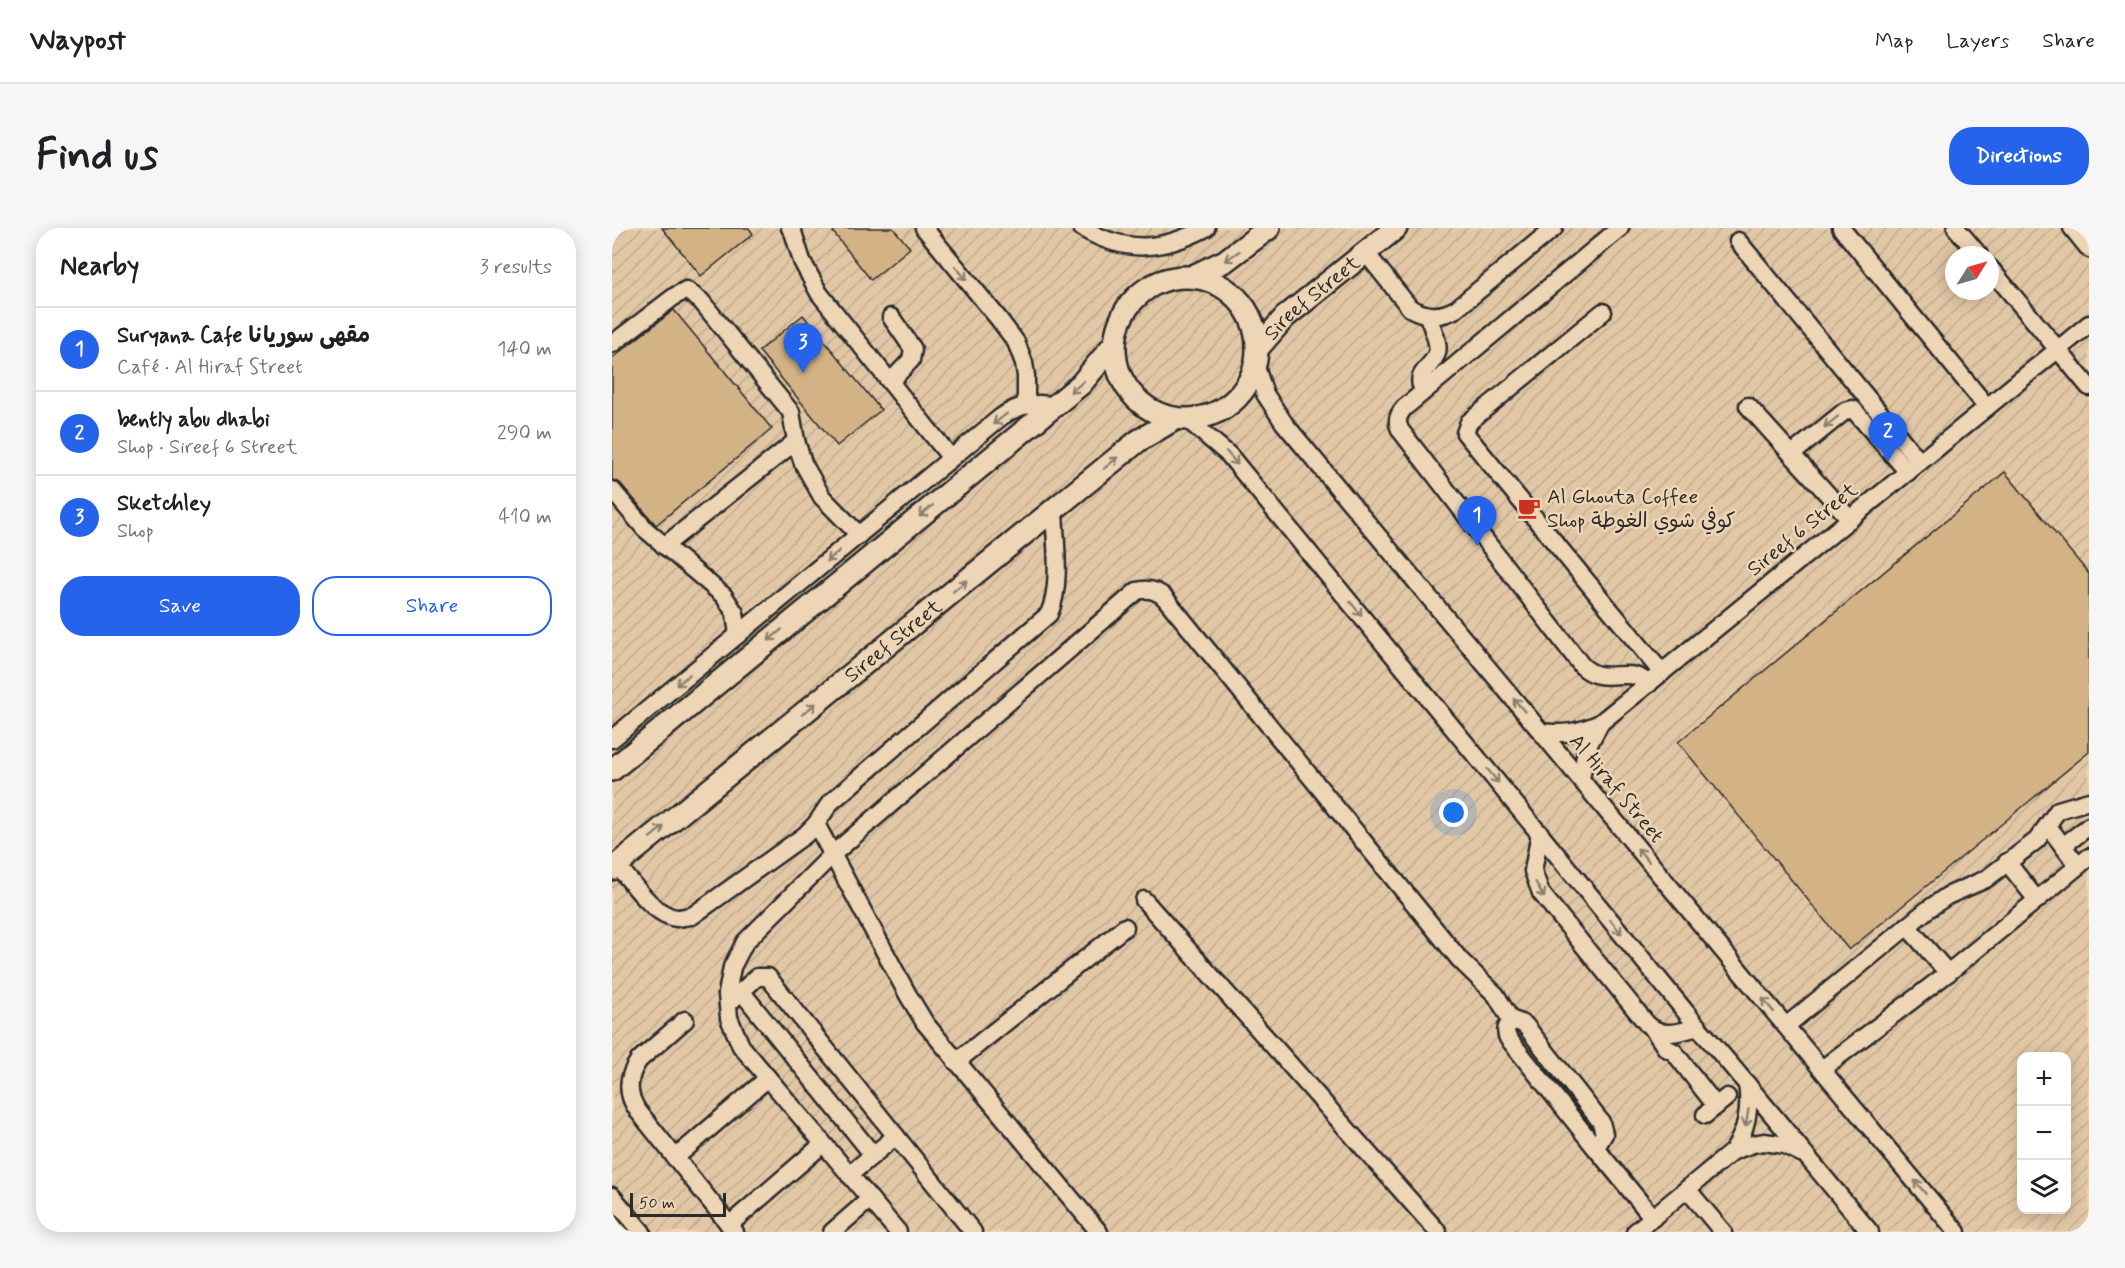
<!DOCTYPE html>
<html lang="en">
<head>
<meta charset="utf-8">
<style>
	body { margin:0; font-family:Mynerve,"Playpen Sans Arabic",sans-serif; background:#f6f6f6; color:#202124 }
	.controls { position:absolute; right:18px; bottom:18px; display:grid; overflow:hidden; border-radius:12px; box-shadow:0 3px 15px #0003 }
	.controls button { width:54px; height:54px; display:grid; place-items:center; padding:0; border:0; border-bottom:2px solid #e0e0e0; background:#fff; color:#202124; font:30px sans-serif }
	.compass { position:absolute; left:1333px; top:18px; width:54px; height:54px; border-radius:50%; background:#fff; box-shadow:0 3px 15px #0003; rotate:53deg }
	.scale { position:absolute; left:18px; bottom:15px; width:96px; box-sizing:border-box; padding-left:6px; border:3px solid #2b2b2b; border-top:0; font-size:16px; line-height:21px; white-space:nowrap; color:#2b2b2b; -webkit-text-stroke:4px #edd5b5; paint-order:stroke }
	.you { position:absolute; left:842px; top:585px; width:21px; height:21px; margin:-15px; border:4px solid #fff; border-radius:50%; background:#1a73e8; box-shadow:0 0 0 9px #1a73e833 }
	.badge { display:grid; place-items:center; width:39px; height:39px; border-radius:50%; background:#2563eb; color:#fff; font-size:20px; font-weight:700 }
	.pin { position:absolute; translate:-50% -50px; filter:drop-shadow(0 2px 3px #0008) }
	.pin::after { content:''; position:absolute; top:32px; width:21px; height:18px; background:inherit; clip-path:polygon(0 0,100% 0,50% 100%) }
	.list { margin:0; padding:0; list-style:none }
	h2 { display:flex; justify-content:space-between; align-items:center; height:78px; margin:0; padding:0 24px; font-size:26px }
	h2 small { font-size:20px; font-weight:400; color:#757577 }
	.list li { display:grid; grid-template-columns:39px 1fr auto; gap:18px; align-items:center; box-sizing:border-box; height:84px; padding:0 24px; border-top:2px solid #e0e0e0 }
	.list b { display:block; font-size:22px; white-space:nowrap }
	.list p { margin:0; font-size:20px; white-space:nowrap; color:#757577 }
	.list em { font-size:20px; font-style:normal; color:#757577 }
	.actions { display:flex; gap:12px; padding:18px 24px }
	.actions a { flex:1; padding:14px 0; border:2px solid #2563eb; border-radius:24px; text-align:center; font-size:21px; color:#2563eb }
	.actions .main { background:#2563eb; color:#fff }
	.icon { flex:none; width:33px; height:33px; fill:none; stroke:currentColor; stroke-width:2; stroke-linecap:round; stroke-linejoin:round }
	.map { position:relative; flex:none; width:1477px; height:1004px; overflow:hidden; border-radius:24px }
	header { display:flex; align-items:center; gap:36px; box-sizing:border-box; height:84px; padding:0 30px; background:#fff; border-bottom:2px solid #e0e0e0 }
	header strong { font-size:28px }
	nav { display:flex; gap:33px; margin-inline-start:auto; font-size:21px }
	.intro { display:flex; align-items:center; justify-content:space-between; box-sizing:border-box; height:144px; padding:0 36px }
	h1 { margin:0; font-size:42px }
	.button { padding:15px 27px; border-radius:24px; background:#2563eb; color:#fff; font-size:21px; font-weight:700 }
	main { display:flex; gap:36px; padding:0 36px }
	aside { flex:1; background:#fff; border-radius:24px; box-shadow:0 3px 15px #0003 }
	.map>svg:first-child { display:block }
</style>
</head>
<body>
<header>
<strong>Waypost</strong>
<nav><a>Map</a><a>Layers</a><a>Share</a></nav>
</header>
<div class="intro"><h1>Find us</h1><a class="button">Directions</a></div>
<main>
<aside>
<h2>Nearby<small>3 results</small></h2>
<ul class="list">
<li><span class="badge">1</span><div><b>Suryana Cafe مقهى سوريانا</b><p>Café · Al Hiraf Street</p></div><em>140 m</em></li>
<li><span class="badge">2</span><div><b>bently abu dhabi</b><p>Shop · Sireef 6 Street</p></div><em>290 m</em></li>
<li><span class="badge">3</span><div><b>Sketchley</b><p>Shop</p></div><em>410 m</em></li>
</ul>
<div class="actions"><a class="main">Save</a><a>Share</a></div>
</aside>
<div class="map">
<svg width="1477" height="1004" viewBox="0 0 1477 1004">
	<defs>
		<pattern id="industrial-furrows" width="10" height="10" patternUnits="userSpaceOnUse" patternTransform="scale(1.5)"><rect width="10" height="10" fill="#e1c7a5"/><path d="M-1 1l2-2M0 10L10 0M9 11l2-2" fill="none" stroke="#c1ab8e"/></pattern>
	</defs>
	<rect width="100%" height="100%" fill="#edd5b5"/>
	<filter id="ink" filterUnits="userSpaceOnUse"><feTurbulence type="fractalNoise" baseFrequency=".0167" numOctaves="2"/><feDisplacementMap in="SourceGraphic" scale="12" xChannelSelector="R" yChannelSelector="G"/><feConvolveMatrix kernelMatrix="1 2 1 2 8 2 1 2 1" color-interpolation-filters="sRGB"/></filter>
	<g filter="url(#ink)">
		<path fill="url(#industrial-furrows)" fill-rule="evenodd" d="M0 0H1477V1004H0ZM1342 27H1378V63H1342ZM1410 828H1454V982H1410Z"/>
		<g fill="#d3b286" stroke="#2b2b2b" stroke-width="1.5">
			<path d="M50 0H137L141 6 89 48Z"/>
			<path d="M226 0H281L298 20 259 52 221 4Z"/>
			<path d="M62 82 160 201 44 297 8 255 0 252V130Z"/>
			<path d="M191 87 269 182 225 218 147 123Z"/>
			<path d="M1393 244 1477 346V524L1237 722 1066 514Z"/>
		</g>
		<g fill="none" stroke-linecap="round" stroke-linejoin="round">
			<g stroke="#2b2b2b" stroke-width="21">
				<g id="minor">
					<path d="M178 0 181 4 190 33 207 65 339 230"/>
					<path d="M312 0 386 90 404 114 412 135 414 148V177"/>
					<path d="M470 0C514 26 550 23 594 0"/>
					<path d="M1008 0 792 180C785 188 784 195 789 203L970 438C994 460 1014 435 1037 456"/>
					<path d="M1229 0 1375 179"/>
					<path d="M1344 0 1367 27"/>
					<path d="M1460 0 1477 21"/>
					<path d="M1126 13 1308 234"/>
					<path d="M754 25 798 80C814 89 828 90 844 81L942 0"/>
					<path d="M1378 40 1477 159"/>
					<path d="M991 84 857 194 853 205 1050 445"/>
					<path d="M0 116 63 68 74 62 89 73 179 184 184 213 191 235 210 269 247 307"/>
					<path d="M643 136 653 166 672 195 1345 1004"/>
					<path d="M278 154 299 132 301 121 279 89"/>
					<path d="M812 163C800 146 820 140 825 125 828 114 819 98 816 88"/>
					<path d="M1136 178 1238 291"/>
					<path d="M576 192 617 227 1086 799C1145 866 1200 936 1258 1004"/>
					<path d="M1180 226 1233 183 1241 181 1296 244"/>
					<path d="M0 262 33 301 112 368 123 385 126 407"/>
					<path d="M52 318 184 213"/>
					<path d="M929 504C951 507 968 504 988 495"/>
					<path d="M0 511 389 189C406 177 423 173 442 178"/>
					<path d="M969 551 974 522 988 495 1477 96"/>
					<path d="M204 596 296 767 313 795 487 1004"/>
					<path d="M1436 598 1466 638"/>
					<path d="M928 605 921 643 929 665 1035 796C1051 811 1067 804 1086 799"/>
					<path d="M1451 618 1477 598"/>
					<path d="M1395 634 1425 672"/>
					<path d="M5 637C19 653 42 688 65 690 70 690 75 688 80 688L193 607 204 596 218 575 437 386C450 357 443 313 442 282"/>
					<path d="M532 672 826 1004"/>
					<path d="M1295 698 1336 745"/>
					<path d="M129 763 261 927"/>
					<path d="M116 776 145 749H156L361 1004"/>
					<path d="M73 792 27 832C15 849 14 866 26 883L123 1004"/>
					<path d="M904 793 913 797 989 894 992 906 988 913 982 918 896 810C892 801 895 795 904 793Z"/>
					<path d="M1174 798 1315 682 1335 668 1374 651 1425 612 1446 582 1477 573"/>
					<path d="M1041 801 1054 820 1062 824 1104 878"/>
					<path d="M344 834 513 699"/>
					<path d="M1210 841 1336 745 1477 629"/>
					<path d="M1093 887 1115 869"/>
					<path d="M982 918 1041 990"/>
					<path d="M1121 923C1135 902 1139 881 1135 856"/>
					<path d="M63 930 156 850"/>
					<path d="M237 947 284 908"/>
					<path d="M1075 961 1111 1004"/>
					<path d="M0 968 30 1004"/>
					<path d="M117 997 211 916"/>
					<path d="M220 1004 258 971"/>
					<path d="M286 1004 129 818 117 790 115 766 120 739 133 714 221 626 525 363C536 360 545 362 553 370L848 732 884 767 900 794"/>
					<path d="M1023 1004 1121 923 1141 916 1152 914 1173 917 1189 925"/>
				</g>
			</g>
			<g stroke="#2b2b2b" stroke-width="26">
				<g id="major">
					<path d="M579 49 613 33 657 0"/>
					<circle cx="574" cy="120" r="71"/>
					<path id="s1" d="M646 120 673 89 784 0"/>
					<path d="M0 542 469 156 503 115"/>
					<path id="s2" d="M0 641 526 213 563 191"/>
				</g>
			</g>
			<use href="#minor" stroke="#edd5b5" stroke-width="16"/>
			<use href="#major" stroke="#edd5b5" stroke-width="21"/>
		</g>
		<defs><path id="oneway-shaft" d="M-6 0H5M1.5-3L5.5 0L1.5 3" fill="none" stroke-width="1.6" stroke-linecap="round" stroke-linejoin="round" transform="scale(1.5)"/></defs>
		<g stroke="#8c8070">
			<use href="#oneway-shaft" transform="translate(620 28) rotate(146)"/>
			<use href="#oneway-shaft" transform="translate(349 45) rotate(50)"/>
			<use href="#oneway-shaft" transform="translate(465 159) rotate(139)"/>
			<use href="#oneway-shaft" transform="translate(388 191) rotate(142)"/>
			<use href="#oneway-shaft" transform="translate(1219 194) rotate(141)"/>
			<use href="#oneway-shaft" transform="translate(620 230) rotate(49)"/>
			<use href="#oneway-shaft" transform="translate(499 235) rotate(-39)"/>
			<use href="#oneway-shaft" transform="translate(314 283) rotate(140)"/>
			<use href="#oneway-shaft" transform="translate(221 328) rotate(140)"/>
			<use href="#oneway-shaft" transform="translate(348 358) rotate(-39)"/>
			<use href="#oneway-shaft" transform="translate(744 381) rotate(51)"/>
			<use href="#oneway-shaft" transform="translate(163 407) rotate(140)"/>
			<use href="#oneway-shaft" transform="translate(71 452) rotate(140)"/>
			<use href="#oneway-shaft" transform="translate(907 477) rotate(-130)"/>
			<use href="#oneway-shaft" transform="translate(197 481) rotate(-39)"/>
			<use href="#oneway-shaft" transform="translate(881 548) rotate(51)"/>
			<use href="#oneway-shaft" transform="translate(45 604) rotate(-39)"/>
			<use href="#oneway-shaft" transform="translate(1031 627) rotate(-130)"/>
			<use href="#oneway-shaft" transform="translate(928 662) rotate(61)"/>
			<use href="#oneway-shaft" transform="translate(1004 699) rotate(51)"/>
			<use href="#oneway-shaft" transform="translate(1156 777) rotate(-130)"/>
			<use href="#oneway-shaft" transform="translate(1135 890) rotate(100)"/>
			<use href="#oneway-shaft" transform="translate(1308 959) rotate(-130)"/>
		</g>
	</g>
	<defs>
		<g id="cafe-bare" transform="scale(1.8)"><path d="M-5.5-4.5H6V0H3Q3 3.5 0 3.5H-2.5Q-5.5 3.5-5.5 0ZM3-3.2v2h1.7v-2ZM-6 4.5H4V6H-6Z" fill="#c8321e" stroke="#edd5b5" stroke-width="2.5" paint-order="stroke"/></g>
	</defs>
	<g fill-rule="evenodd">
		<use href="#cafe-bare" x="917" y="280"/>
	</g>
	<g text-anchor="middle" stroke-width="5" stroke-linejoin="round" paint-order="stroke">
		<g font-size="21" fill="#2b2b2b" stroke="#edd5b5">
			<text dy="7" stroke="none"><textPath href="#s1" startOffset="74">Sireef Street</textPath></text>
			<text transform="translate(1190 301) rotate(-39)" y="7">Sireef 6 Street</text>
			<text dy="7" stroke="none"><textPath href="#s2" startOffset="362">Sireef Street</textPath></text>
			<text transform="translate(1005 560) rotate(50)" y="7">Al Hiraf Street</text>
		</g>
		<g font-size="21" fill="#2b2b2b" stroke="#edd5b5" text-anchor="start">
			<text x="935" y="275">Al Ghouta Coffee<tspan x="935" dy="24">Shop كوفي شوي الغوطة</tspan></text>
		</g>
	</g>
</svg>
<div class="controls">
<button>+</button>
<button>−</button>
<button><svg class="icon" aria-label="layers" viewBox="0 0 24 24"><path d="M12 4l9 5-9 5-9-5zM3 14l9 5 9-5"/></svg></button>
</div>
<svg class="compass" viewBox="-18 -18 36 36"><path d="M0-13l5 13h-10z" fill="#e53935"/><path d="M0 13l5-13h-10z" fill="#757577"/></svg>
<div class="scale">50 m</div>
<div class="you"></div>
<div class="pin badge" style="left:865px;top:318px">1</div>
<div class="pin badge" style="left:1276px;top:234px">2</div>
<div class="pin badge" style="left:191px;top:145px">3</div>
</div>
</main>
</body>
</html>
